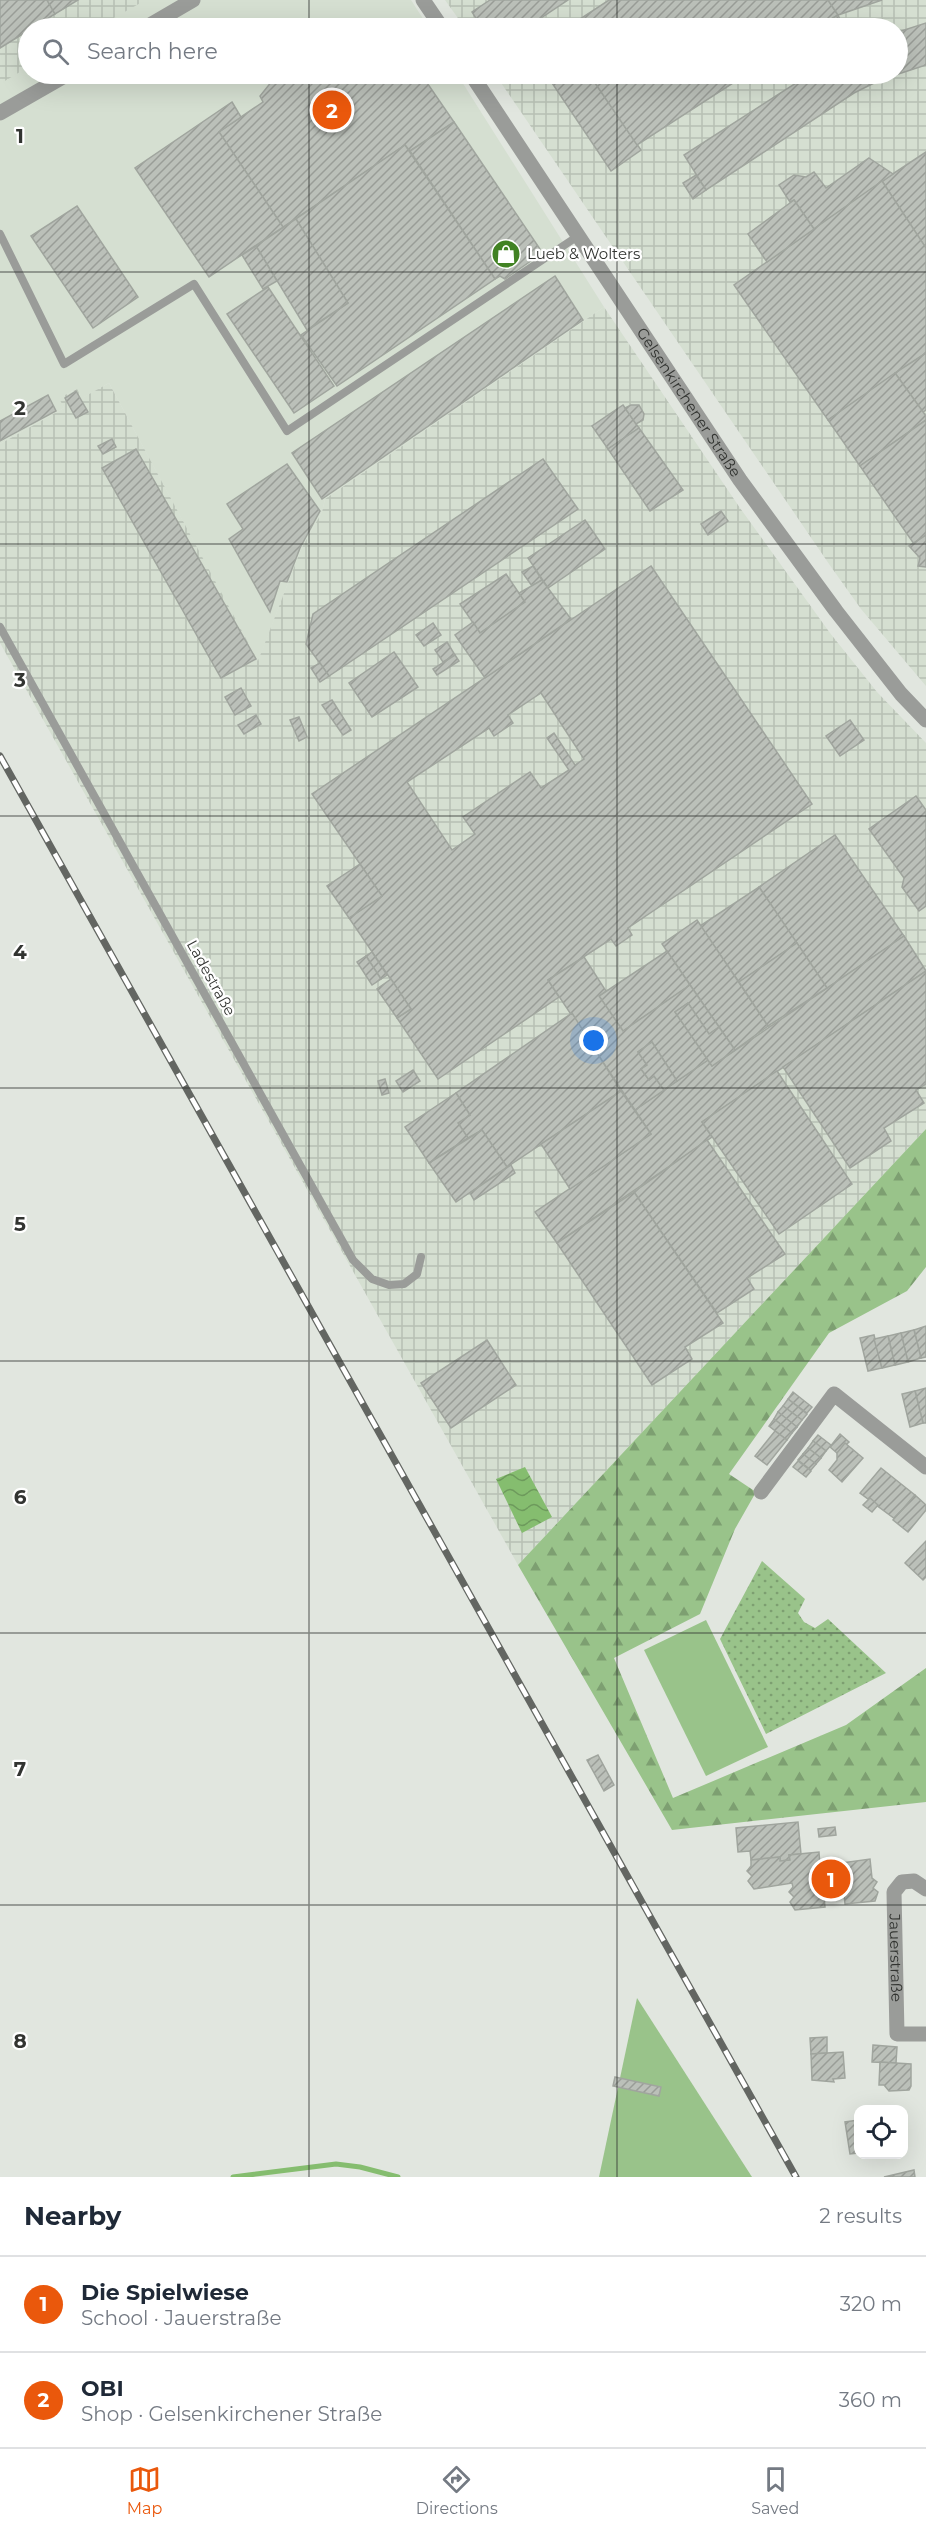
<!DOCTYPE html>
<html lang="en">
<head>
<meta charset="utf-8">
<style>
	body { margin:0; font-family:Montserrat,sans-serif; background:#f2f2f3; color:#1f2937 }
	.controls { position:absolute; right:18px; bottom:18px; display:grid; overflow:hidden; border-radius:12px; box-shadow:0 6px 24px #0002 }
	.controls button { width:54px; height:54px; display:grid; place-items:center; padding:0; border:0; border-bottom:2px solid #e0e1e3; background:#fff; color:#1f2937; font:30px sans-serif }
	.you { position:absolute; left:594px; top:1041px; width:21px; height:21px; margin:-15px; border:4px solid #fff; border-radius:50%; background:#1a73e8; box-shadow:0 0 0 9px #1a73e833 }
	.badge { display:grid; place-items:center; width:39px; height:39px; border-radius:50%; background:#ea580c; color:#fff; font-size:20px; font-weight:700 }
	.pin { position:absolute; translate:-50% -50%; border:3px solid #fff; box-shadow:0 2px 6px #0006 }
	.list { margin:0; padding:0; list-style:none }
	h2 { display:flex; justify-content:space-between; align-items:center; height:78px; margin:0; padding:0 24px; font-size:26px }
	h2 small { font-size:20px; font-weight:400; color:#747a83 }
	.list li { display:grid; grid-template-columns:39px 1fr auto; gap:18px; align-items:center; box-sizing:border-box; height:96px; padding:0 24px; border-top:2px solid #e0e1e3 }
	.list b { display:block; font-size:22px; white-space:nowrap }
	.list p { margin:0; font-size:20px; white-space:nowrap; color:#747a83 }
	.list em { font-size:20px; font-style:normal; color:#747a83 }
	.icon { flex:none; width:33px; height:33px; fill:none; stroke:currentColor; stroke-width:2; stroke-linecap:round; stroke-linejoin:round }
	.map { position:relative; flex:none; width:926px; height:2177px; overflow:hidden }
	.search { position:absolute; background:#fff; box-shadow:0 6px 24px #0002; left:18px; right:18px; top:18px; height:66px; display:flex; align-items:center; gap:15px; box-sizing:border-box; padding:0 21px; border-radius:33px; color:#747a83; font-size:22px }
	.sheet { height:270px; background:#fff }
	nav { display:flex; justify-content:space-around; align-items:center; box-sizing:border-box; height:84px; border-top:2px solid #e0e1e3; background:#fff; font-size:16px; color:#747a83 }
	nav a { display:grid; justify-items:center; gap:3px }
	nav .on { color:#ea580c }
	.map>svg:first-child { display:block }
</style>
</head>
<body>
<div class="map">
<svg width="926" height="2177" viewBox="0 0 926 2177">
	<defs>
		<pattern id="industrial-grid" width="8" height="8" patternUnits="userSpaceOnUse" patternTransform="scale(1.5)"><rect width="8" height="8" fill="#d5dfd1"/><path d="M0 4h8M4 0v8" fill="none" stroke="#b7c0b4"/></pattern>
		<pattern id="forest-firs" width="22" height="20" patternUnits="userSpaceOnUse" patternTransform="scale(1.5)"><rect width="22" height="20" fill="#99c38a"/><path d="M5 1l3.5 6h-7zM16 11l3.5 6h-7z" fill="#7d9f71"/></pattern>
		<pattern id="park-dots" width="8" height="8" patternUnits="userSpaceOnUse" patternTransform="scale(1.5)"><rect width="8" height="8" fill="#99c38a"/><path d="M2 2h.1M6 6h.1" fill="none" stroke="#7d9f71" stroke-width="1.8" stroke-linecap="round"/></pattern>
		<pattern id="water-waves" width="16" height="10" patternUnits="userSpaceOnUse" patternTransform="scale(1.5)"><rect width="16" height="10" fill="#85bd6f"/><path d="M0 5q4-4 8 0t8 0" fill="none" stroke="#6d9a5c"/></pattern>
		<pattern id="building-hatch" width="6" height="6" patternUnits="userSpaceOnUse" patternTransform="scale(1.5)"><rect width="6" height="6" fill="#bbc0b9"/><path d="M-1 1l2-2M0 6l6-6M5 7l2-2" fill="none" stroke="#999d97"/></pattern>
	</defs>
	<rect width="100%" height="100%" fill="#e1e6df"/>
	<path fill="#d5dfd1" d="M0 0H411L429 28H28V74H457L604 307 325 499 322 512 301 549 258 662 109 383 81 399 76 389 60 398 64 408 0 444Z"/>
	<g fill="url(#industrial-grid)">
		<path d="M0 0H144V1L96 28H28V67L0 84Z"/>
		<path d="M445 0H926V686L861 609 829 564 495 74H898V28H465Z"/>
		<path d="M604 307 740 508 830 633 877 692 926 743V1129L518 1565 0 643V444L64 408 59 398 77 389 82 398 109 383 258 661 301 549 322 512 325 499Z"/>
	</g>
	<g fill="#99c38a">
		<path d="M706 1620 768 1747 706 1776 644 1650Z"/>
		<path d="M637 1998 752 2177H599Z"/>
	</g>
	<path fill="url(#forest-firs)" d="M926 1129V1267L907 1291 829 1333 729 1474 756 1492 735 1529 700 1614 614 1658 673 1798 846 1725 926 1668V1802L672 1830 518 1565Z"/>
	<path fill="url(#park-dots)" d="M762 1561 805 1599 798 1613 804 1622 815 1628 828 1619 886 1673 766 1734 720 1639Z"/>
	<path fill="url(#water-waves)" d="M525 1467 552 1517 522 1533 496 1479Z"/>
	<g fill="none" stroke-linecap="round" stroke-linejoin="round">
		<path stroke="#85bd6f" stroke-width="5" d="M233 2177 336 2164 360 2167 398 2177"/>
	</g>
	<g fill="url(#building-hatch)" stroke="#a0a59e" stroke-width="1.5" fill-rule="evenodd">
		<path d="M0 0H47L55 14 0 48Z"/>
		<path d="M47 0H78L55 14Z"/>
		<path d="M490 0H568L526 28H482L472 12Z"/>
		<path d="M609 0H828L838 15 816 28H581L577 21Z"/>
		<path d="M828 0H882L838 15Z"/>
		<path d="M838 15 844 28H822L820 26Z"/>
		<path d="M385 19 391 28H371Z"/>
		<path d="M926 23V65L880 80 854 93 706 190 684 155 810 74H898V32Z"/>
		<path d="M283 74H421L454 122 410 151 405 145 283 227 219 132 263 102 260 96 272 81Z"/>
		<path d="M546 74H589L641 150 611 171Z"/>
		<path d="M603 74H747L637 145 593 80Z"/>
		<path d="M232 102 241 117 219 132 283 227 209 277 135 168Z"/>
		<path d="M454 122 540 249 537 251 538 256 505 279 500 276 495 279 410 151Z"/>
		<path d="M405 145 495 279 337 386 301 335 348 303 296 219Z"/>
		<path d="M926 152V248L882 181Z"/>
		<path d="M869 158 893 174 814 229 794 200 790 202 779 185 794 175 806 177 814 172 826 188Z"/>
		<path d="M696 175 706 190 693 199 683 183Z"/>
		<path d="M882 181 926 248V353L828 420 734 285Z"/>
		<path d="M794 200 814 229 767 262 748 234Z"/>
		<path d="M77 206 138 297 93 328 31 236Z"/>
		<path d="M296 219 348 303 307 330 256 246Z"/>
		<path d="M256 246 277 281 263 289 242 255Z"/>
		<path d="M555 276 583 320 322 499 292 453Z"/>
		<path d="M268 287 334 386 294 413 227 314Z"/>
		<path d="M926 353V410L923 412 895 373Z"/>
		<path d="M895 373 926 416V420L860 466 828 420Z"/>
		<path d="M76 391 88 412 76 418 65 398Z"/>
		<path d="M48 395 56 411 0 441V421Z"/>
		<path d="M623 405 639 428 608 449 592 426Z"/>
		<path d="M631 405H639L644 414 643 420 636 424 625 408Z"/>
		<path d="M926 420V535L914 544 860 466Z"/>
		<path d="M639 428 683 490 650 511 608 449Z"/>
		<path d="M112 439 116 447 103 454 98 446Z"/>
		<path d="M136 449 256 659 221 678 102 468Z"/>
		<path d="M543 459 578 509 329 676 306 644 313 614Z"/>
		<path d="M287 464 320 511 300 548 287 582 280 581 270 612 229 539 243 529 227 504Z"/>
		<path d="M721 511 728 521 708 535 701 524Z"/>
		<path d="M585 520 605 549 548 588 528 558Z"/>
		<path d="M926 535V567L918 566 920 558 909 546Z"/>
		<path d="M533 566 542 580 532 586 522 572Z"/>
		<path d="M651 566 812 804 628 928 632 935 616 946 611 939 548 980 559 997 438 1079 397 1018 411 1009 349 918 382 896 312 794ZM541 693 584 759 575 765 554 733 547 738 569 770 541 788 530 772 463 817 475 834 452 850 407 782 489 728 494 736 513 723 508 715Z"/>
		<path d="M506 574 525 602 480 633 460 604Z"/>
		<path d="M542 580 571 619 485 678 455 635 473 622 480 633 525 602 519 593Z"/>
		<path d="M433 623 441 635 424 646 416 635Z"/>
		<path d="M447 642 455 655 443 662 435 650Z"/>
		<path d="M394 652 418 687 372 717 349 683Z"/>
		<path d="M455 655 459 661 437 675 433 669Z"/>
		<path d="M320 663 329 676 320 682 311 668Z"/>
		<path d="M241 688 251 706 235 715 225 697Z"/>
		<path d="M332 700 351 730 343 735 322 705Z"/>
		<path d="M256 715 261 724 244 734 238 725Z"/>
		<path d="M299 717 307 737 299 741 290 720Z"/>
		<path d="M850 720 864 740 840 756 826 736Z"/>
		<path d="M916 796 926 810V906L919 911 902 887 904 878 869 829Z"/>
		<path d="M835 835 904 936 827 988 759 887Z"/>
		<path d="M360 864 382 896 349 918 327 886Z"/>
		<path d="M759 887 797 943 739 982 700 926Z"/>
		<path d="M697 920 768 1026 735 1050 662 944Z"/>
		<path d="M904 936 926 971 702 1122 712 1137 557 1243 535 1212 651 1134 635 1110 708 1060 712 1066Z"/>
		<path d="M797 943 827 988 768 1026 739 982Z"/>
		<path d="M667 951 690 985 623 1031 599 996Z"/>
		<path d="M372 952 387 975 381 979 366 956Z"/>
		<path d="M366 956 381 979 372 985 357 962Z"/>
		<path d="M584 957 606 991 599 996 623 1031 690 985 719 1027 709 1034 688 1003 675 1012 708 1060 677 1081 652 1042 638 1052 647 1065 641 1069 649 1080 654 1076 664 1090 635 1110 548 980Z"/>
		<path d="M926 971V1084L916 1090 924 1103 884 1128 891 1141 850 1168 783 1067Z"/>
		<path d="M391 979 411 1009 397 1018 377 989Z"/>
		<path d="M688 1003 709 1034 719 1027 735 1050 712 1066 675 1012Z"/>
		<path d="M572 1013 621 1091 507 1167 482 1130 468 1138 458 1123 470 1115 456 1093Z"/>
		<path d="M652 1042 677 1081 664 1090 654 1076 649 1080 641 1069 647 1065 638 1052Z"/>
		<path d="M413 1070 420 1081 403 1092 396 1081Z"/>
		<path d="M777 1071 852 1184 779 1234 702 1122Z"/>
		<path d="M385 1079 389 1093 382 1095 378 1081Z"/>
		<path d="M621 1091 651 1134 570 1189 541 1144Z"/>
		<path d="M456 1093 470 1115 458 1123 468 1138 429 1163 405 1127Z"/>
		<path d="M482 1130 507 1167 456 1202 429 1163Z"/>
		<path d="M707 1140 785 1254 747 1278 754 1289 717 1313 634 1192Z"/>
		<path d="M511 1165 515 1173 474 1200 470 1193Z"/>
		<path d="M634 1192 723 1323 685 1347 692 1359 652 1385 557 1243Z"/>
		<path d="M926 1326V1357L921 1358 914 1330Z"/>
		<path d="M914 1330 921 1358 908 1362 901 1333Z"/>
		<path d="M901 1333 908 1362 895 1365 888 1336Z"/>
		<path d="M874 1335 882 1368 868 1371 860 1338Z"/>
		<path d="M888 1336 895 1365 882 1368 874 1339Z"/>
		<path d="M487 1340 516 1385 451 1428 421 1383Z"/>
		<path d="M926 1388V1423H923L915 1391Z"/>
		<path d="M915 1391 923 1423 910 1427 902 1394Z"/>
		<path d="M793 1392 812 1407 807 1413 788 1399Z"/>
		<path d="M788 1399 807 1414 802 1420 783 1406Z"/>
		<path d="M783 1406 802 1420 797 1427 778 1412Z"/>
		<path d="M778 1412 797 1427 792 1433 774 1419Z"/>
		<path d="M774 1419 792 1433 787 1440 769 1426Z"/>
		<path d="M775 1431 787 1440 767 1465 755 1456Z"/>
		<path d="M840 1434 849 1442 837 1453 830 1447Z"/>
		<path d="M818 1435 831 1445 826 1451 813 1441Z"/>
		<path d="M813 1441 826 1451 821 1458 808 1448Z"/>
		<path d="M845 1443 863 1458 842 1482 829 1470 837 1460V1453Z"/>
		<path d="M808 1448 821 1458 816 1464 803 1454Z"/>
		<path d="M803 1454 816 1464 811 1470 798 1460Z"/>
		<path d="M798 1461 811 1471 806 1477 793 1467Z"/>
		<path d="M881 1468 915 1495 895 1519 860 1493Z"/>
		<path d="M915 1495 926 1505V1510L908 1532 893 1520Z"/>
		<path d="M870 1498 878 1505 872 1512 863 1505Z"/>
		<path d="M926 1541V1577L923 1580 905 1563Z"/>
		<path d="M598 1755 614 1785 604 1791 587 1760Z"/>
		<path d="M798 1822 801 1854 789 1855 790 1860 780 1861V1857L751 1860 750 1851 738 1852 736 1828Z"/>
		<path d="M835 1827 836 1835 819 1837 818 1829Z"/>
		<path d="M819 1852 820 1866 870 1859 872 1878 877 1882 873 1888 878 1892 875 1901 845 1904 843 1885 823 1888 825 1907 795 1910 790 1902 794 1897 789 1892 793 1887 792 1883 754 1889 748 1881 752 1876 747 1871 751 1866V1860L780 1857V1861L790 1860 789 1855Z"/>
		<path d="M827 2037V2053L811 2054 810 2038Z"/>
		<path d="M873 2045 897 2047 896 2063 872 2062Z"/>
		<path d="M843 2052 845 2078 833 2079 834 2082 812 2080 811 2054Z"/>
		<path d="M880 2062 911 2064V2086L909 2090 889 2091 884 2085H879Z"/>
		<path d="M615 2077 661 2087 659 2096 613 2086Z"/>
		<path d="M858 2120V2153L850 2154 845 2122Z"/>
		<path d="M914 2170 915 2177H884Z"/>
	</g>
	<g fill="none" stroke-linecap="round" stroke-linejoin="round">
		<g stroke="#9a9c99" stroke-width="8">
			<path d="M0 234 64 364 194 284 287 431 578 236"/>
			<path d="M0 627 353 1260 372 1279 389 1285 404 1284 417 1274 421 1257"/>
		</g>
		<g stroke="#9a9c99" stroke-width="15">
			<path d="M423 0 442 28"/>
			<path d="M145 28 193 0"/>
			<path id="s1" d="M471 74 740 480 836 611 901 694 926 720"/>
			<path d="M0 113 68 74"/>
			<path d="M761 1492 834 1394 926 1467"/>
			<path id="s2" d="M926 1889 914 1881 902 1882 894 1892 897 2034H926"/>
		</g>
		<g stroke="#636662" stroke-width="7">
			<path id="rail" d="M0 756 796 2177"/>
		</g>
		<use href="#rail" stroke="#fff" stroke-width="4.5" stroke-dasharray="14" stroke-linecap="butt"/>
	</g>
	<path fill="none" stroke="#323431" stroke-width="1.5" stroke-opacity="0.55" d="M309 0V28M617 0V28M309 74V2177M617 74V2177M0 272H926M0 544H926M0 816H926M0 1088H926M0 1361H926M0 1633H926M0 1905H926"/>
	<defs>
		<g id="shop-disc" transform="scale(1.5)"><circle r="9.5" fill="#418223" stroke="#fff"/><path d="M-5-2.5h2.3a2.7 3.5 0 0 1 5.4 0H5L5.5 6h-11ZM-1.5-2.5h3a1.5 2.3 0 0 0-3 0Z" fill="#fff"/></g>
	</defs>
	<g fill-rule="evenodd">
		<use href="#shop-disc" x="506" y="254"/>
	</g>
	<g text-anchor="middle" stroke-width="4.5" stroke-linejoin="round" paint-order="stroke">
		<g font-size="15" fill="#323431" stroke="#fff" text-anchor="start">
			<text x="527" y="259">Lueb &amp; Wolters</text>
		</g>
		<g font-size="15" fill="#323431" stroke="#fff">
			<text dy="5" stroke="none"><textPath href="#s1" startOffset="394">Gelsenkirchener Straße</textPath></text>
			<text transform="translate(211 978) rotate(61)" y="5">Ladestraße</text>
			<text dy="5" stroke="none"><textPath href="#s2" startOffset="105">Jauerstraße</textPath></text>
		</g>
	</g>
	<g font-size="20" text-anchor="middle" font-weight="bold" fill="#323431" stroke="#fff" stroke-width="4.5" stroke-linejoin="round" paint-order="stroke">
		<text x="20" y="143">1</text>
		<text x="20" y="415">2</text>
		<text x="20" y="687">3</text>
		<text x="20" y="959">4</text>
		<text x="20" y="1231">5</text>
		<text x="20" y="1504">6</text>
		<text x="20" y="1776">7</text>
		<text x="20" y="2048">8</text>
	</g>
</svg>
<div class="controls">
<button><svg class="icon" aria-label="locate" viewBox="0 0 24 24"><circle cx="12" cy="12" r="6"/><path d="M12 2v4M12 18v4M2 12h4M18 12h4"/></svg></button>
</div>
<div class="you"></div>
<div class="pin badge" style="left:831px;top:1879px">1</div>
<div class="pin badge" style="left:332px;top:110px">2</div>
<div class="search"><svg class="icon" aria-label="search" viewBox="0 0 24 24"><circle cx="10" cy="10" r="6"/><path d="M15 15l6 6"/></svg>Search here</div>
</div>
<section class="sheet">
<h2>Nearby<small>2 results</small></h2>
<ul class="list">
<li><span class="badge">1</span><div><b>Die Spielwiese</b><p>School · Jauerstraße</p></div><em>320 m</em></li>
<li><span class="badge">2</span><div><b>OBI</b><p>Shop · Gelsenkirchener Straße</p></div><em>360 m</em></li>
</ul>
</section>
<nav>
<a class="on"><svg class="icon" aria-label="map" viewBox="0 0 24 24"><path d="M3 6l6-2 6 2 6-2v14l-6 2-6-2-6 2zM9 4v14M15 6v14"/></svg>Map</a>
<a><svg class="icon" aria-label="directions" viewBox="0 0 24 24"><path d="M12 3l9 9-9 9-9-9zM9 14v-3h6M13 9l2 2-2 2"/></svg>Directions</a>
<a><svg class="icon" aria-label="saved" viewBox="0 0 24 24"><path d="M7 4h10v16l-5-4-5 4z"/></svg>Saved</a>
</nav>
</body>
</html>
